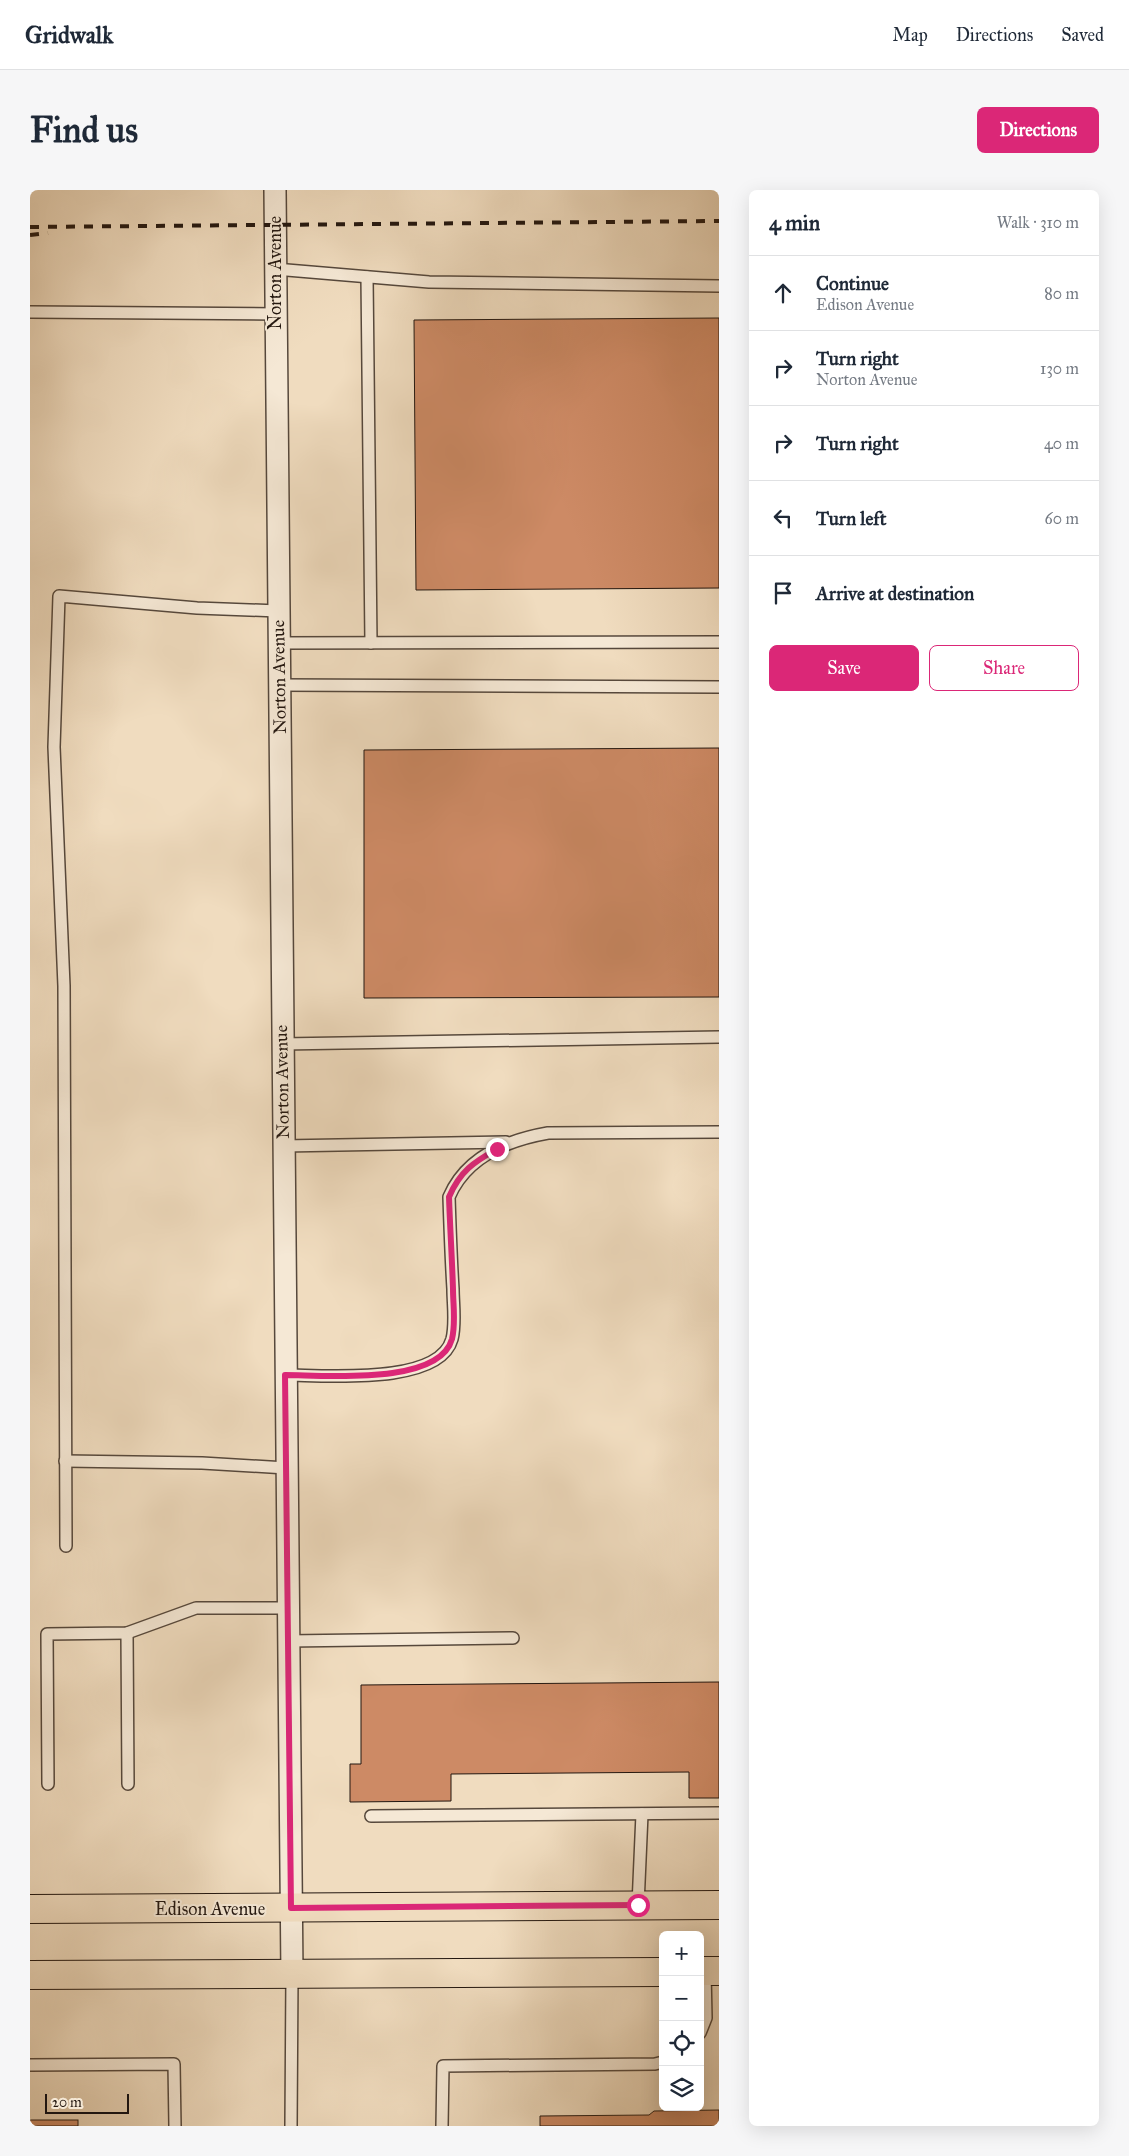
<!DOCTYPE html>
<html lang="en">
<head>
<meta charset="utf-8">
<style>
	body { margin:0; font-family:"IM FELL Great Primer",serif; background:#f6f6f7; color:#1f2937 }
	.controls { position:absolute; right:15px; bottom:15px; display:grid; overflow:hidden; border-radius:8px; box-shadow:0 5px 20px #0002 }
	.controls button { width:45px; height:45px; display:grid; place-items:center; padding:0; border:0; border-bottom:1px solid #e0e1e3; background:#fff; color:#1f2937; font:25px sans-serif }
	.scale { position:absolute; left:15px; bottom:12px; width:84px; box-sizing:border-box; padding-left:5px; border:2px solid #231710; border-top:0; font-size:14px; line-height:18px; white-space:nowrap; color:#231710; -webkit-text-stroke:4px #f5e8d5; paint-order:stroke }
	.stop { position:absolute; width:15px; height:15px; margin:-11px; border:4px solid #db2777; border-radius:50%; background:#fff }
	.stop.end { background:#db2777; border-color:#fff; box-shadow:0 1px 5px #0008 }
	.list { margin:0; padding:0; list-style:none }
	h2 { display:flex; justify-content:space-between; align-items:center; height:65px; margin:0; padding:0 20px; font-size:21px }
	h2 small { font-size:16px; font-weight:400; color:#747a83 }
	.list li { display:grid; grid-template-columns:32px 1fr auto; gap:15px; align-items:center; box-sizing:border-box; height:75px; padding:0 20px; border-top:1px solid #e0e1e3 }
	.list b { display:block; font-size:19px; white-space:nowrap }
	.list p { margin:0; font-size:16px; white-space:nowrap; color:#747a83 }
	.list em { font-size:16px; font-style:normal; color:#747a83 }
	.actions { display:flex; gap:10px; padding:15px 20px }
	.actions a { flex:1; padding:11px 0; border:1px solid #db2777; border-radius:8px; text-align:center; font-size:18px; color:#db2777 }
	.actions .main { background:#db2777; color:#fff }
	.icon { flex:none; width:28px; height:28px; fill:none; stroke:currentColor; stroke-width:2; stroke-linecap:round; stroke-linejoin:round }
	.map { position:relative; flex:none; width:689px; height:1936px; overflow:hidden; border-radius:8px }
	header { display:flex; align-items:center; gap:30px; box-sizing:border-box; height:70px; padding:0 25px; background:#fff; border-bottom:1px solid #e0e1e3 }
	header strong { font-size:24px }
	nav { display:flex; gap:28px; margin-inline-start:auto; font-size:18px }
	.intro { display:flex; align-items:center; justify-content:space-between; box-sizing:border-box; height:120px; padding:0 30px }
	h1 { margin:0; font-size:35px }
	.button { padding:12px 22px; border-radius:8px; background:#db2777; color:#fff; font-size:18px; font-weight:700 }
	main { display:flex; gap:30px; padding:0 30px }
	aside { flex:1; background:#fff; border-radius:8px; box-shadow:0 5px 20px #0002 }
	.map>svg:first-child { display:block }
</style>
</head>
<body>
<header>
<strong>Gridwalk</strong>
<nav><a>Map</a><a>Directions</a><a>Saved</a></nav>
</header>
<div class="intro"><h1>Find us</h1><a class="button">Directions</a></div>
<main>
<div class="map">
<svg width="689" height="1936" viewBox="0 0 689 1936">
	<rect width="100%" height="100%" fill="#f0dcbf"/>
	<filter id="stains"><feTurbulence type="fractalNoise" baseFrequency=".004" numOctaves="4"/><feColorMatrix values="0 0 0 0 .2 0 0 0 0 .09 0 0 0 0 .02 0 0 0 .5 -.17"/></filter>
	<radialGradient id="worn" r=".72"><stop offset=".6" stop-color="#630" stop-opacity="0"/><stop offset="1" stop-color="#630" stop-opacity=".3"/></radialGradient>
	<g fill="#cd8a65" stroke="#231710">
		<path d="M689 128V398L386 400 384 130Z"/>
		<path d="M689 558V807L334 808V560Z"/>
		<path d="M689 1492V1608H659V1582L421 1584V1611L320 1612V1574H331V1495Z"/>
		<path d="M689 1920V1936H510V1926L619 1925 624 1921Z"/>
		<rect x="0" y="1930" width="48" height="6"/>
	</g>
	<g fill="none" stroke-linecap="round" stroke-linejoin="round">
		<g stroke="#56483c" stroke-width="14">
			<g id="service">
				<path d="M245 79 399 92 689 96"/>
				<path d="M337 87 341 453"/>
				<path d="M0 122 246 124"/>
				<path d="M249 453 689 452"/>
				<path d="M249 495 689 497"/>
				<path d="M252 854 689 847"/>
				<path d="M253 956 476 952"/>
				<path d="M255 1185C294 1185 409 1196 422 1149 426 1133 423 1114 423 1099 421 1068 420 1037 419 1007 436 967 478 950 518 943L689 942"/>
				<path d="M35 1271 172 1273 256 1278"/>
				<path d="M36 1356 34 796 24 557 29 406 167 418 248 421"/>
				<path d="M97 1443 98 1594"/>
				<path d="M258 1451 483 1448"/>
				<path d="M18 1594 17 1444 97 1443 166 1418H258"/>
				<path d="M341 1626 689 1623"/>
				<path d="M608 1715 612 1624"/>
				<path d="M670 1843 676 1828 675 1781"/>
				<path d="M0 1875 144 1874 145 1936"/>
				<path d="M261 1936 262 1785"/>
				<path d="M412 1936 413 1876 625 1874 633 1872"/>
			</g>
		</g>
		<g stroke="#56483c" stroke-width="24">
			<path id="minor" d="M245 0 262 1785"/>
		</g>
		<g stroke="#231710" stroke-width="30">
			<g id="primary">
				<path d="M0 1719 689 1715"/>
				<path d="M670 1781H689"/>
				<path d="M0 1785 633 1782"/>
			</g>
		</g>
		<use href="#service" stroke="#f5e8d5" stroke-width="11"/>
		<use href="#minor" stroke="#f5e8d5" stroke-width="21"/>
		<use href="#primary" stroke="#f0dcbf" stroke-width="28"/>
		<g stroke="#231710" stroke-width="4" stroke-dasharray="9 9" stroke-linecap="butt">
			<path d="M0 37 689 31"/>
			<path d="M0 45 18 43"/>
		</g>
	</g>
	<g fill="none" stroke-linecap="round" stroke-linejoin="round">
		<path stroke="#db2777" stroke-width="6" d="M467 959C444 972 430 981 419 1007 420 1037 422 1068 423 1099 423 1114 426 1133 422 1149 409 1196 294 1185 255 1185L261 1718 608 1715"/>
	</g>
	<g text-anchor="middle" stroke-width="4" stroke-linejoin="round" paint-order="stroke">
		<g font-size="18" fill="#231710" stroke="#f5e8d5">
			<text transform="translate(245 83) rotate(-90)" y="6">Norton Avenue</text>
			<text transform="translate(249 487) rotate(-91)" y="6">Norton Avenue</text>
			<text transform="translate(252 892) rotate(-91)" y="6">Norton Avenue</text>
			<text x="180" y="1725">Edison Avenue</text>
		</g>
	</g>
	<rect width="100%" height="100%" filter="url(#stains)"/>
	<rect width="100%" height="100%" fill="url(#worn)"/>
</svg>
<div class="controls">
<button>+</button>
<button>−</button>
<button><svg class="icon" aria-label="locate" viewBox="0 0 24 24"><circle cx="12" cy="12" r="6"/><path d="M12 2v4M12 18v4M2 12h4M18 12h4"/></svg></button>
<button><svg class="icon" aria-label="layers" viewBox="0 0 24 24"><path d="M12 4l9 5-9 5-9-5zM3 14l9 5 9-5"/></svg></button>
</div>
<div class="scale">20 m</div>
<div class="stop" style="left:608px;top:1715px"></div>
<div class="stop end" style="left:467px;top:959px"></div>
</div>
<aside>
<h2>4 min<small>Walk · 310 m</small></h2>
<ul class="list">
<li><svg class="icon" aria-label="ahead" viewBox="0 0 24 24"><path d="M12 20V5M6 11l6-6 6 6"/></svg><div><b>Continue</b><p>Edison Avenue</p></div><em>80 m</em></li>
<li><svg class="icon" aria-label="right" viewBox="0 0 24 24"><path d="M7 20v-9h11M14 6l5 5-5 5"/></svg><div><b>Turn right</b><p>Norton Avenue</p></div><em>130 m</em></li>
<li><svg class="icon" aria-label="right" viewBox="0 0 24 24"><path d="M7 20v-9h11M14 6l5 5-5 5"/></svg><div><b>Turn right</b></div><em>40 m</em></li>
<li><svg class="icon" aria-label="left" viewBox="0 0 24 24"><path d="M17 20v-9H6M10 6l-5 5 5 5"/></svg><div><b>Turn left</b></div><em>60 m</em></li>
<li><svg class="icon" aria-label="arrive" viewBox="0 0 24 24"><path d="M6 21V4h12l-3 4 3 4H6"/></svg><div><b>Arrive at destination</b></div></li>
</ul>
<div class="actions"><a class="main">Save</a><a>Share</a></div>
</aside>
</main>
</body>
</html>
